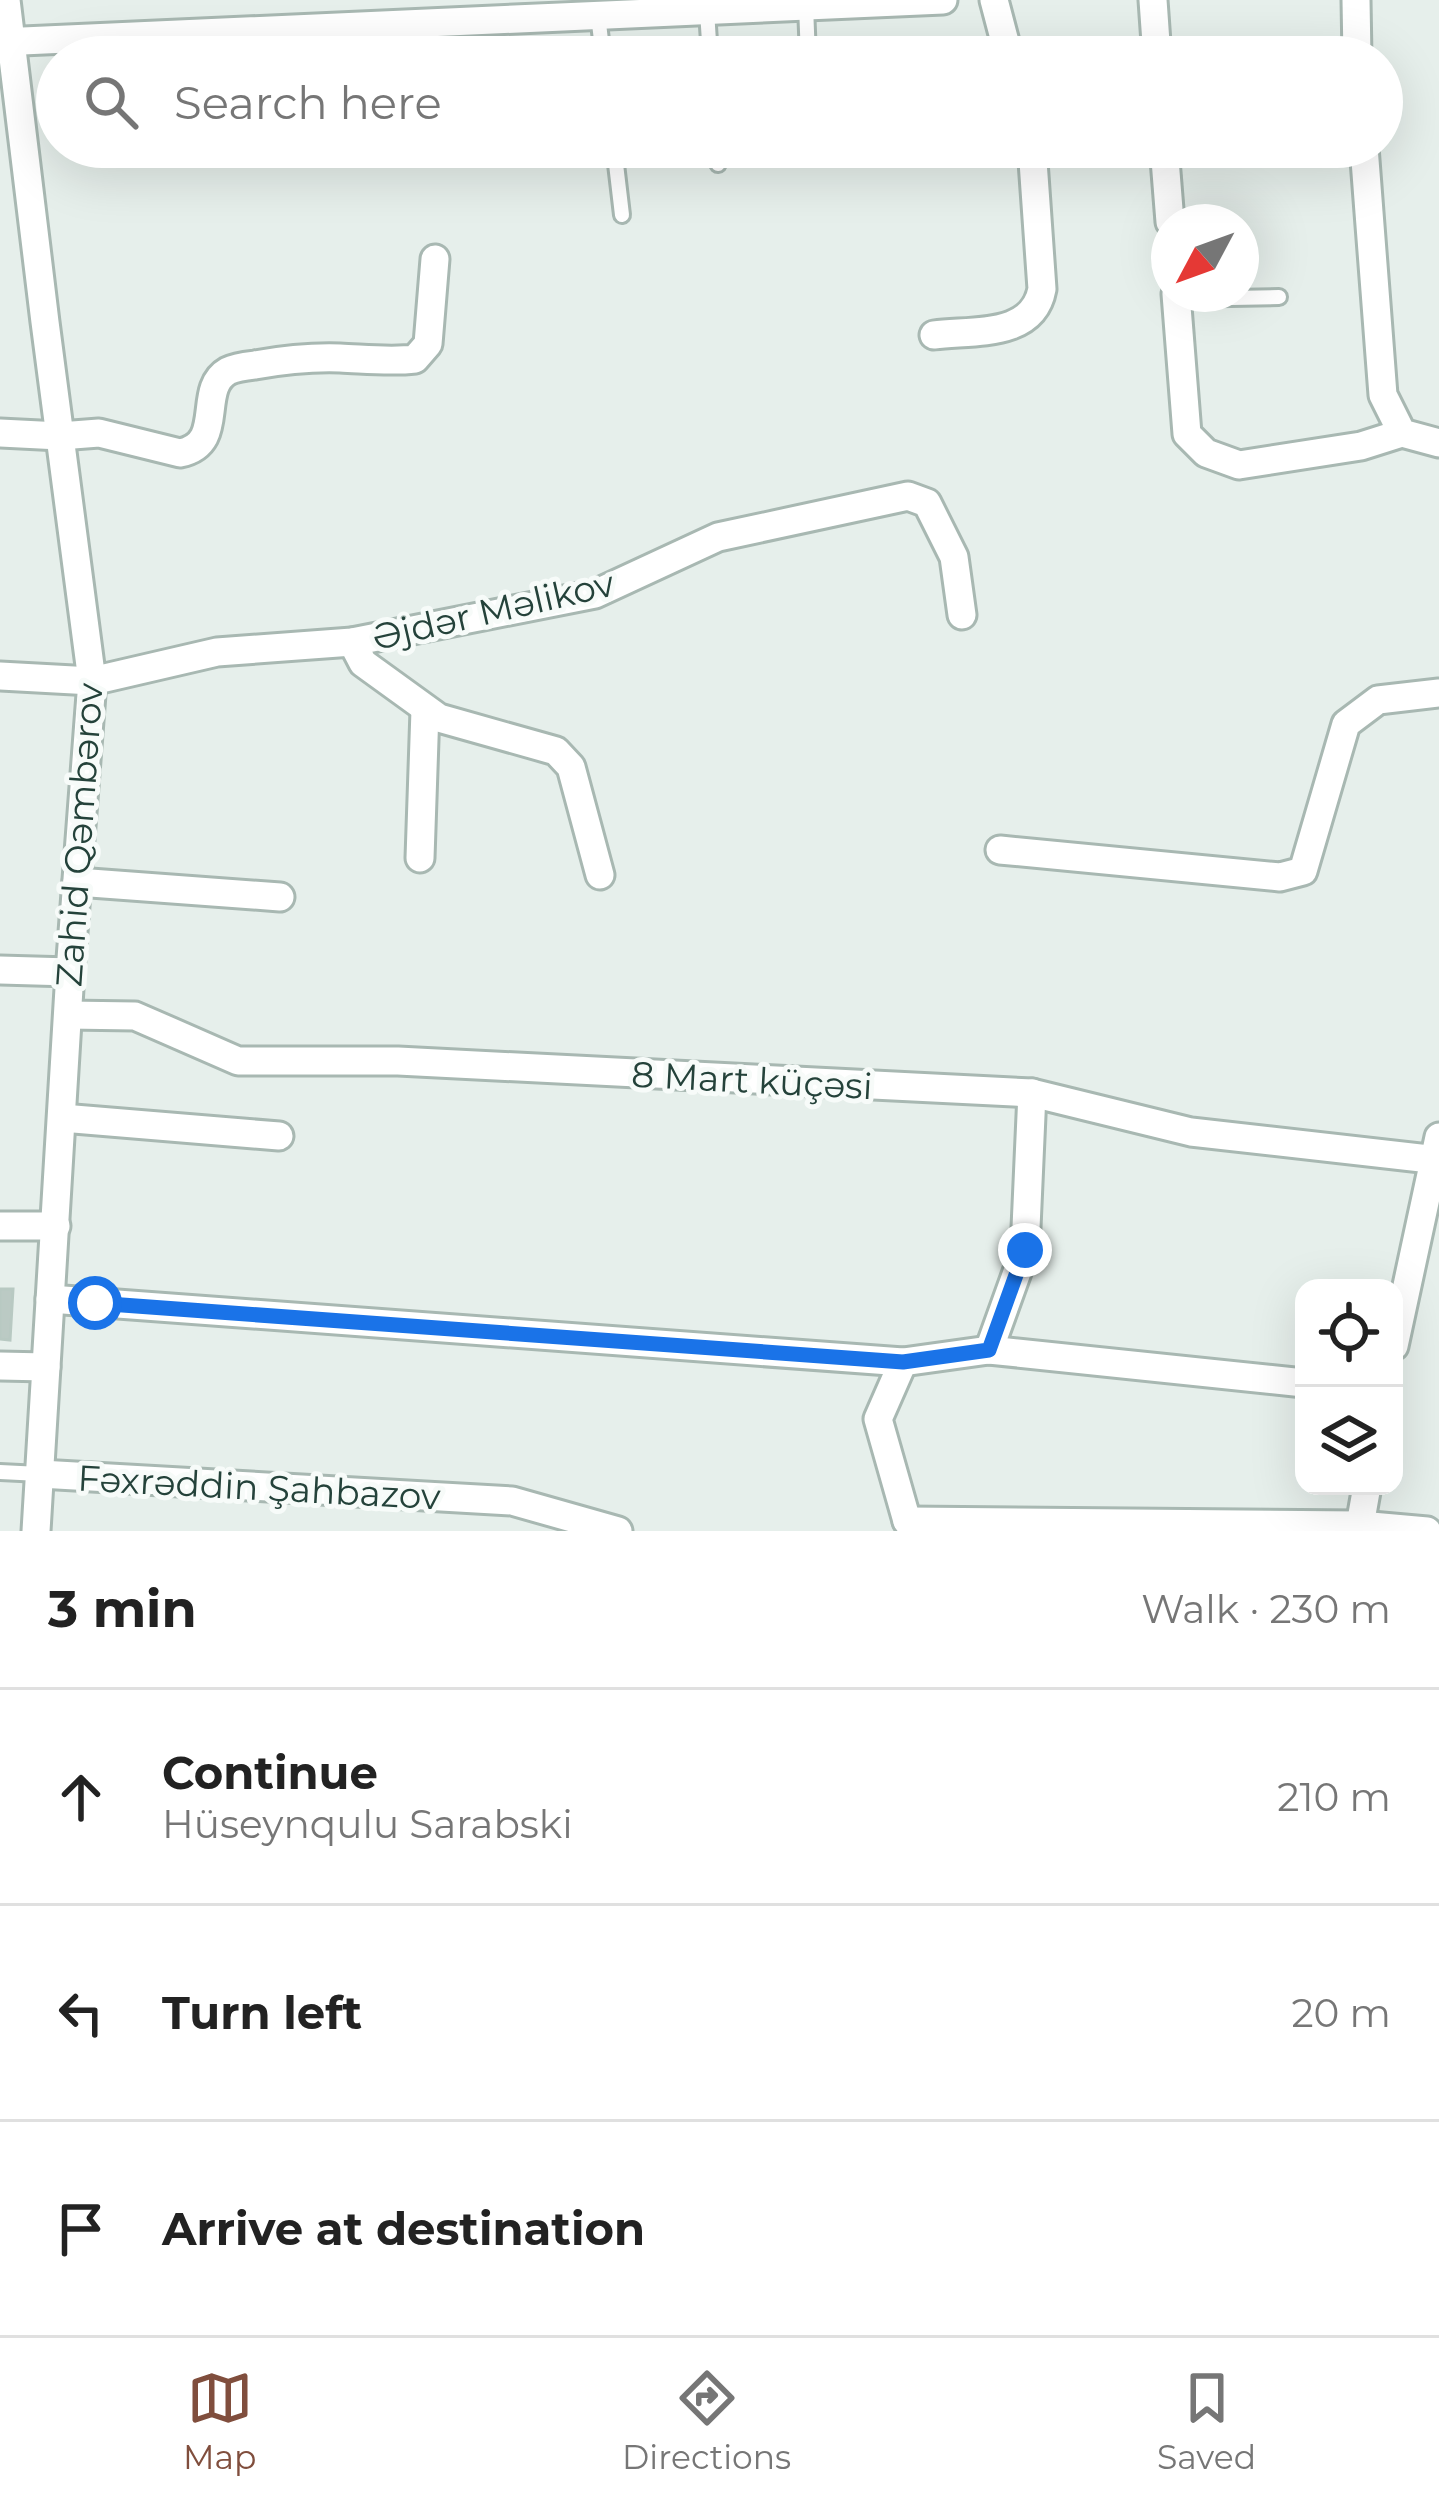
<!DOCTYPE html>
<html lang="en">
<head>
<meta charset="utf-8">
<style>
	body { margin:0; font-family:Montserrat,sans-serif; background:#f2f2f2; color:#222 }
	.controls { position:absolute; right:36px; bottom:36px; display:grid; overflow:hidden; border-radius:24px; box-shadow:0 12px 48px #0002 }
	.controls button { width:108px; height:108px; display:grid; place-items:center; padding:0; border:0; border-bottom:3px solid #e0e0e0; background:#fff; color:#222; font:60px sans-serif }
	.compass { position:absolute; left:1151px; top:204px; width:108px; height:108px; border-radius:50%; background:#fff; box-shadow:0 12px 48px #0002; rotate:229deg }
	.stop { position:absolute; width:36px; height:36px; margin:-27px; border:9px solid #1a73e8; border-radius:50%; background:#fff }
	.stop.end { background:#1a73e8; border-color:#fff; box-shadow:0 3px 12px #0008 }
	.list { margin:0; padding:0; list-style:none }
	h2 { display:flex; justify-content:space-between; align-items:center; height:156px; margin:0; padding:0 48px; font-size:51px }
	h2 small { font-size:39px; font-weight:400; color:#767676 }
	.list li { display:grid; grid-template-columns:78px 1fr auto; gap:36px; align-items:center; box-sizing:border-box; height:216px; padding:0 48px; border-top:3px solid #e0e0e0 }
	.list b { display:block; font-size:45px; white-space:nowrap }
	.list p { margin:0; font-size:39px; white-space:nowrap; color:#767676 }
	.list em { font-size:39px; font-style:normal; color:#767676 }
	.icon { flex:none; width:66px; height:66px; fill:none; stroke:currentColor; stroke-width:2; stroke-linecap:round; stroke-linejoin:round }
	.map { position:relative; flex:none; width:1439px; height:1531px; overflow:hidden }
	.search { position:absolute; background:#fff; box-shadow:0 12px 48px #0002; left:36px; right:36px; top:36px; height:132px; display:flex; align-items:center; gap:30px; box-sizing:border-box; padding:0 42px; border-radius:66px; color:#767676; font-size:45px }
	.sheet { height:804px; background:#fff }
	nav { display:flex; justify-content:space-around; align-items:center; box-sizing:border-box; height:168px; border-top:3px solid #e0e0e0; background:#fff; font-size:33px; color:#767676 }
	nav a { display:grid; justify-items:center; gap:6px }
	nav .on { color:#804e3d }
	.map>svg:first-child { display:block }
</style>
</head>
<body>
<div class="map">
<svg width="1439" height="1531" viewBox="0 0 1439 1531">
	<rect width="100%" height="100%" fill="#e6efeb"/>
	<path fill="#bbcac4" stroke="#b8c9c2" stroke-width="3" d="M0 1289H13L10 1340 0 1339Z"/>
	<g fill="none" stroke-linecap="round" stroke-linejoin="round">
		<g stroke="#a8b8b2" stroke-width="20">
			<g id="service">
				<path d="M806 6 808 57"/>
				<path d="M707 11 710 57"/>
				<path d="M598 15 603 57"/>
				<path d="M379 57 388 25"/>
				<path d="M426 147 437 157"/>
				<path d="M614 147 622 215"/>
				<path d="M717 147 718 164"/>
				<path d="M1177 299 1279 297"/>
				<path d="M0 1472 40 1474"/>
			</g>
		</g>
		<g stroke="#a8b8b2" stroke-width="33">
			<g id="minor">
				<path d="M6 0 45 322 92 681 70 972 36 1531"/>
				<path d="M994 0 1009 57"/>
				<path d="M1153 0 1157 57"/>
				<path d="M1356 0 1357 57"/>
				<path d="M0 42 943 0"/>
				<path d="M1164 147 1170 222"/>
				<path d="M1364 147 1383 395 1402 433 1439 443"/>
				<path d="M1176 294 1187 434 1206 453 1239 465 1361 446 1402 433"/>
				<path d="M934 335C974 330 1033 338 1042 289L1032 147"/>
				<path d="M0 433 60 436 99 433 180 453C227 444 196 389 228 371 236 367 246 366 255 365 283 360 311 357 340 358 365 359 390 362 415 359L428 344 435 259"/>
				<path d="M352 642 363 663 439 718 556 751 571 767 600 875"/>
				<path d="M0 676 92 681 217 652 352 642 595 594 718 537 908 496 927 503 954 557 962 615"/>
				<path d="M1000 850 1280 877 1303 871 1346 724 1378 700 1439 693"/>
				<path d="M420 858 425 710"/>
				<path d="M77 882 280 897"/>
				<path d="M0 970 70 972"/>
				<path d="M68 1015 135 1016 238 1061H398L1032 1093 1191 1132 1439 1160"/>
				<path d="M62 1118 279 1136"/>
				<path d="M0 1226H56"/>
				<path d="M50 1299 903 1362 989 1350 1304 1383"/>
				<path d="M1394 1346 1439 1137"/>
				<path d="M989 1350 1025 1250 1032 1093"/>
				<path d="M903 1362 878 1419 907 1521"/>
				<path d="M0 1366 46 1367"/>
				<path d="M40 1474 512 1501 618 1531"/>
				<path d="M907 1521 1360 1525 1427 1531"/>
				<path d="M1359 1531 1367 1486"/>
			</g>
		</g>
		<use href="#service" stroke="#fff" stroke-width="14"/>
		<use href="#minor" stroke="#fff" stroke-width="27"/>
	</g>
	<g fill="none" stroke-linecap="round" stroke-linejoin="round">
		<path stroke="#1a73e8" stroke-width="15" d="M95 1303 903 1362 989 1350 1025 1250"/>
	</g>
	<g text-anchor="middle" stroke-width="10" stroke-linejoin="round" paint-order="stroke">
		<g font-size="36" fill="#24423a" stroke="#f7fbf9">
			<text transform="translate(493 610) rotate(-13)" y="13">Əjdər Məlikov</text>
			<text transform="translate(79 835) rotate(-86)" y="13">Zahid Qəmbərov</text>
			<text transform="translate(752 1080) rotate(3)" y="13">8 Mart küçəsi</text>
			<text transform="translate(259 1487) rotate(3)" y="13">Fəxrəddin Şahbazov</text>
		</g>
	</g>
</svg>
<div class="controls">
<button><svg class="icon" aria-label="locate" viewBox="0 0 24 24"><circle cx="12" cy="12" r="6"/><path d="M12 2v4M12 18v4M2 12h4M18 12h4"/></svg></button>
<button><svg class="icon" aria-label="layers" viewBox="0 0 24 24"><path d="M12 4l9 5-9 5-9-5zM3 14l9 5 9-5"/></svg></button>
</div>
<svg class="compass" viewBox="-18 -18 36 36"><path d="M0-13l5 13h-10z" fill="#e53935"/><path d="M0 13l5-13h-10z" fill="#767676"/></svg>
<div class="stop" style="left:95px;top:1303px"></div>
<div class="stop end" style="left:1025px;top:1250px"></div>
<div class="search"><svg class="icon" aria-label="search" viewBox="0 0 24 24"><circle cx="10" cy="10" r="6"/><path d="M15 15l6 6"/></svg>Search here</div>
</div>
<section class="sheet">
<h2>3 min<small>Walk · 230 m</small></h2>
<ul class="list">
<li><svg class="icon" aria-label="ahead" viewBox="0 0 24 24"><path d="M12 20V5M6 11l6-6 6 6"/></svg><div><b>Continue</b><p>Hüseynqulu Sarabski</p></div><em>210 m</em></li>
<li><svg class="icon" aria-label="left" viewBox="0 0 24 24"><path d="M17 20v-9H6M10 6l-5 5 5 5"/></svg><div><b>Turn left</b></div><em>20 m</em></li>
<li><svg class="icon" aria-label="arrive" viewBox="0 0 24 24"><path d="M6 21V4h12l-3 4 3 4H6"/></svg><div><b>Arrive at destination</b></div></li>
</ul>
</section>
<nav>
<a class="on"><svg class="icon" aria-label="map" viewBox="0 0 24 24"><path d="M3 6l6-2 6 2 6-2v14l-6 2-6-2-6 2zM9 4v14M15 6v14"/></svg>Map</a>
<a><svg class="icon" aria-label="directions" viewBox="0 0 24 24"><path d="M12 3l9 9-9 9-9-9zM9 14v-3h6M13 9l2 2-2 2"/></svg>Directions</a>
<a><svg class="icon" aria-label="saved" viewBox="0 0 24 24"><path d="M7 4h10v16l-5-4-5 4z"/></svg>Saved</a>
</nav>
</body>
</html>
